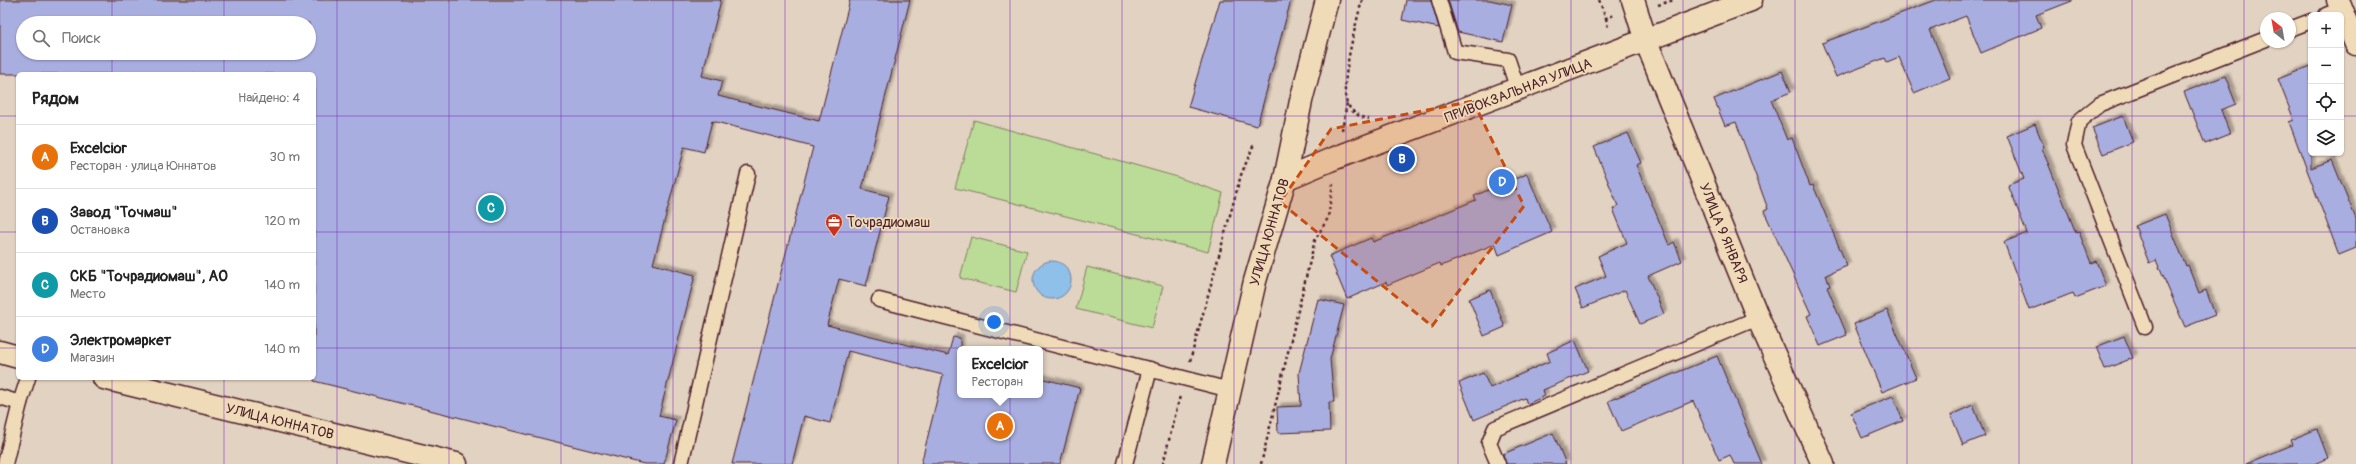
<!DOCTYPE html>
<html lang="ru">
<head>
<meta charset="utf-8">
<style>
	body { margin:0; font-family:Pangolin,sans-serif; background:#f2f2f2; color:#222 }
	.controls { position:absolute; right:12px; top:12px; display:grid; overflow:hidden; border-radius:6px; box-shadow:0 1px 3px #0004 }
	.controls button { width:36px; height:36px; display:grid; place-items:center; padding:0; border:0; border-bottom:1px solid #e0e0e0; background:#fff; color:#222; font:20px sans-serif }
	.compass { position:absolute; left:2260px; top:12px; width:36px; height:36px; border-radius:50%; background:#fff; box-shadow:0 1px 3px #0004; rotate:329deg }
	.you { position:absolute; left:994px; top:322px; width:14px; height:14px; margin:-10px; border:3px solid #fff; border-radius:50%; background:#1a73e8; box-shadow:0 0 0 6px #1a73e833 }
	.badge { display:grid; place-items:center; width:26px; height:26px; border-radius:50%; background:#0b8043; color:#fff; font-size:13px; font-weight:700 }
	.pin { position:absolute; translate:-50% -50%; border:2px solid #fff; box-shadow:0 1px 4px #0006 }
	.popup { position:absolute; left:957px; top:346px; width:86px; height:52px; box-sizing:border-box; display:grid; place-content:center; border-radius:6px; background:#fff; filter:drop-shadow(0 1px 3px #0005); font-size:13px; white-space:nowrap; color:#767676 }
	.popup b { font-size:15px; color:#222 }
	.popup::after { content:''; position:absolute; left:50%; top:100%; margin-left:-8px; border:8px solid transparent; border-top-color:#fff }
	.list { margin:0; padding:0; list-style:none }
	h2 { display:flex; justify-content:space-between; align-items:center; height:52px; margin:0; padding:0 16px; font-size:17px }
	h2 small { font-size:13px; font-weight:400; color:#767676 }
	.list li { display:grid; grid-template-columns:26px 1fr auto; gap:12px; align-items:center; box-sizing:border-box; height:64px; padding:0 16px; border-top:1px solid #e0e0e0 }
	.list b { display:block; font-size:15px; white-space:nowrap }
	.list p { margin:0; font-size:13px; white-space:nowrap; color:#767676 }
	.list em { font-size:13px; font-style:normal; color:#767676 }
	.icon { flex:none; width:22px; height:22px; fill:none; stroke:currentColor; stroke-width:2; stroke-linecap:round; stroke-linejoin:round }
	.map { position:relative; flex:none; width:2356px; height:464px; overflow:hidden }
	.search { position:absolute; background:#fff; box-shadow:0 1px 3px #0004; left:16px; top:16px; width:300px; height:44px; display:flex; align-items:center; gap:10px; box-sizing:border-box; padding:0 14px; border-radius:22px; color:#767676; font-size:15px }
	.panel { position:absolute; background:#fff; box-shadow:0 1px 3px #0004; left:16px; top:72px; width:300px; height:308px; border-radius:6px }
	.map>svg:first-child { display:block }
</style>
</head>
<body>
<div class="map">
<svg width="2356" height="464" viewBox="0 0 2356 464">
	<defs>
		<filter id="shadow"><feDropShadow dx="3.5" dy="-3.5" stdDeviation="1" flood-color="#0004"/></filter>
	</defs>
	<rect width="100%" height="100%" fill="#e2d2c1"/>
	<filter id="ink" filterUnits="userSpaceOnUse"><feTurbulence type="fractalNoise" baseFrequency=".025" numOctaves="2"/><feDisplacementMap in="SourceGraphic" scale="8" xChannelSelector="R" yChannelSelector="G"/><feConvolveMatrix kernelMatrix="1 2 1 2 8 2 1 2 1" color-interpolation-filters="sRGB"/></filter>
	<g filter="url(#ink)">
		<g fill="#badc96" stroke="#827e60">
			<path d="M974 120 1174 176 1223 193 1208 252 955 188Z"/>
			<path d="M971 237 1027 251 1016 292 960 278Z"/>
			<path d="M1087 267 1163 286 1152 328 1076 309Z"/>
		</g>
		<circle fill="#8ec0ea" stroke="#73809e" cx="1052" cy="280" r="19"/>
		<g fill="#a8aedf" stroke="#4a1f2b" fill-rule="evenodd" filter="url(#shadow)">
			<path d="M0 0H721L702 76 722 81 718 96 819 121 850 0H910L862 189 889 196 866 286 839 279 827 325 948 355 953 337 960 338V395H1040V378L1080 388 1060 464H921L943 375 848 351 830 423 804 416 792 464H732L813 147 712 121 704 152 684 147 653 264 695 275 659 416 676 420 664 464H644L314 381V74H0ZM23 23H309V53H23Z"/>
			<path d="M1220 0H1291L1257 126 1188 107Z"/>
			<path d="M1406 0H1431L1439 28 1402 20Z"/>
			<path d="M1448 0H1490L1512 5 1503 42 1458 32Z"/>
			<path d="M1936 0H2072V1L2036 15 2041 28 1981 53 1966 16 1930 30 1950 78 1914 93 1899 57 1887 62 1885 58 1836 77 1822 43Z"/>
			<path d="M2311 66V168L2332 160 2356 219V248L2339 255 2289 122 2294 120 2278 79Z"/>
			<path d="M1782 71 1791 92 1771 100 1787 140 1792 138 1810 186 1813 185 1847 266 1826 275 1830 286 1827 287 1847 335 1820 346 1807 316 1811 314 1764 211 1768 209 1736 122 1725 126 1714 99Z"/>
			<path d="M2225 76 2236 104 2221 110 2230 134 2205 144 2184 92Z"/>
			<path d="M2123 116 2133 142 2103 154 2092 128Z"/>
			<path d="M2035 124 2044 147 2042 148 2076 233 2079 232 2091 263 2096 261 2106 286 2075 298 2073 293 2029 310 2004 242 2027 233 2008 185 2024 179 2007 136Z"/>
			<path d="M1628 133 1641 163 1636 165 1669 245 1674 242 1682 261 1648 276 1664 314 1640 324 1625 290 1583 308 1575 289 1606 276 1598 256 1627 243 1613 209 1618 206 1594 147Z"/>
			<path d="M1527 174 1552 232 1499 255 1495 244 1441 266 1440 263 1387 285 1386 282 1347 299 1329 256 1371 238 1373 242 1408 228 1476 200 1474 196Z"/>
			<path d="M2165 214 2186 266 2188 265 2199 293 2206 290 2215 315 2185 327 2156 260 2149 263 2135 226Z"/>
			<path d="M1490 290 1505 327 1484 336 1469 299Z"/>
			<path d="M1318 299 1344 305 1330 359 1334 402H1329L1330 431 1278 433 1277 407 1301 406 1299 373Z"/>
			<path d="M1887 310 1916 378 1882 392 1854 324Z"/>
			<path d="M2124 336 2133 358 2105 369 2096 347Z"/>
			<path d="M1575 340 1588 371 1543 390 1545 396 1527 404 1525 398 1474 420 1459 383 1483 373 1490 388 1550 361 1547 353Z"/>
			<path d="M1717 356 1762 464H1734L1730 455 1719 460 1693 401 1621 431 1608 401Z"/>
			<path d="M1893 396 1903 421 1862 438 1851 413Z"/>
			<path d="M1973 405 1985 436 1963 445 1951 415Z"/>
			<path d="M2317 429 2328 458 2314 464H2246L2292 445 2290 440Z"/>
			<path d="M1553 433 1566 464H1506L1503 454Z"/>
		</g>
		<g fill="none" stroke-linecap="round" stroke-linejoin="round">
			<g stroke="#4a1f2b" stroke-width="17">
				<g id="lane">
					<path d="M1439 0 1455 52 1508 60 1518 90"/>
					<path d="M2326 15 2341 9"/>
					<path d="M2290 29 2311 21"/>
					<path d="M879 300 1230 390"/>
					<path d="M2145 327 2074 145 2079 121 2100 104 2266 39"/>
					<path d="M0 397 20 403"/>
					<path d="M5 464 20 403 28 378"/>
					<path d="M681 464 748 174"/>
					<path d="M1125 464 1150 369"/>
					<path d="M1498 464 1489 443 1495 428 1758 318"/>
				</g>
			</g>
			<g stroke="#4a1f2b" stroke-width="25">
				<g id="street">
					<path d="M1633 0 1646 41 1758 318 1823 464"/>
					<path d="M2338 0 2356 44"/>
					<path d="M0 352 18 357"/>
					<path d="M104 378 456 464"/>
				</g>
			</g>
			<g stroke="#4a1f2b" stroke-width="25">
				<g id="secondary">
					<path d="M1285 179 1330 160 1751 0"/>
					<path d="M1213 464 1255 281 1285 179 1301 101 1327 0"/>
				</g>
			</g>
			<g stroke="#4a1f2b" stroke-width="2.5" stroke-dasharray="3 3" stroke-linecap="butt">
				<path d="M1362 0C1357 20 1339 86 1347 103 1352 113 1359 117 1369 119"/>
				<path d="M1599 0 1606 18 1614 15"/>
				<path d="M1658 5 1674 0"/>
				<path d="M1606 18 1608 28"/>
				<path d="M1342 130 1347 103"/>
				<path d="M1190 361 1241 175 1254 144"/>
				<path d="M1163 464 1180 396"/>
				<path d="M1261 464 1315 240 1328 218 1333 184"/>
			</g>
			<use href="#lane" stroke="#f0dbb9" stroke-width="14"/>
			<use href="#street" stroke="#f0dbb9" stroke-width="22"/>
			<use href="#secondary" stroke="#f0dbb9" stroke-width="22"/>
		</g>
	</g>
	<path fill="#c84d12" fill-opacity="0.2" stroke="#c84d12" stroke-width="3" stroke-dasharray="8 5" stroke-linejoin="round" d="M1473 101 1524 206 1432 326 1280 202 1331 129Z"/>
	<path fill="none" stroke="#7b2cbf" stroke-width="1" stroke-opacity="0.55" d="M112 0V23M224 0V23M337 0V464M449 0V464M561 0V464M673 0V464M785 0V464M898 0V464M1010 0V464M1122 0V464M1234 0V464M1346 0V464M1458 0V464M1571 0V464M1683 0V464M1795 0V464M1907 0V464M2019 0V464M2132 0V464M2244 0V464M112 53V74M224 53V74M0 116H18M314 116H2311M2341 116H2356M0 232H18M314 232H2356M0 348H18M314 348H2356M112 378V464M224 378V464"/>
	<defs>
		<g id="office-pin" transform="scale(0.9)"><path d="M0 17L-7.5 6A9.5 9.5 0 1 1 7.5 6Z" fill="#c8321e" stroke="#f0dbb9"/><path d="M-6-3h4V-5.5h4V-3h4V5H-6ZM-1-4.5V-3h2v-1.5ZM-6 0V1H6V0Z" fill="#fff"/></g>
	</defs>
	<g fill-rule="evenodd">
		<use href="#office-pin" x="834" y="222"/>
	</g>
	<g text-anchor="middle" stroke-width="3.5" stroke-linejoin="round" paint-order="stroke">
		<g font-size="14" fill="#4a1f2b" stroke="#f0dbb9">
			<text transform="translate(1518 90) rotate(-21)" y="5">ПРИВОКЗАЛЬНАЯ УЛИЦА</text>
			<text transform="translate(1269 232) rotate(-74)" y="5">УЛИЦА ЮННАТОВ</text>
			<text transform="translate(1724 233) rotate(68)" y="5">УЛИЦА 9 ЯНВАРЯ</text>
			<text transform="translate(280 421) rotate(14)" y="5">УЛИЦА ЮННАТОВ</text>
		</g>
		<g font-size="14" fill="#4a1f2b" stroke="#f0dbb9" text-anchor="start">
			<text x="847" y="227">Точрадиомаш</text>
		</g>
	</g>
</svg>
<div class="controls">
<button>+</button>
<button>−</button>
<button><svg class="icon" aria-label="locate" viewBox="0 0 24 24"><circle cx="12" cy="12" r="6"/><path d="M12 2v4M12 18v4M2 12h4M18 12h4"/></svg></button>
<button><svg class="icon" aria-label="layers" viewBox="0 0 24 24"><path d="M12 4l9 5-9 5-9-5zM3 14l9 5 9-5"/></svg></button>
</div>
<svg class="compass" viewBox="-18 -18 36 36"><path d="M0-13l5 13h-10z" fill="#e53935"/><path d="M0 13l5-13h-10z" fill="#767676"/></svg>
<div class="you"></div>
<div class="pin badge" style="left:1000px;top:426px;background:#e8710a">A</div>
<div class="popup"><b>Excelcior</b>Ресторан</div>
<div class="pin badge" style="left:1402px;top:159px;background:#1a4fb4">B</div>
<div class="pin badge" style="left:491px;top:208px;background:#0f9aa8">C</div>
<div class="pin badge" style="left:1502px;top:182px;background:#3f7fe0">D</div>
<div class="search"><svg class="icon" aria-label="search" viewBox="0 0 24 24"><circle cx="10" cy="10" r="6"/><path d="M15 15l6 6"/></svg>Поиск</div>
<section class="panel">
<h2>Рядом<small>Найдено: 4</small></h2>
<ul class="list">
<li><span class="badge" style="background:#e8710a">A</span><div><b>Excelcior</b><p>Ресторан · улица Юннатов</p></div><em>30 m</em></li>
<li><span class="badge" style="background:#1a4fb4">B</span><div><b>Завод &quot;Точмаш&quot;</b><p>Остановка</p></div><em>120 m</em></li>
<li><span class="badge" style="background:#0f9aa8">C</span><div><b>СКБ &quot;Точрадиомаш&quot;, АО</b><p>Место</p></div><em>140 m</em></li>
<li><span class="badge" style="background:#3f7fe0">D</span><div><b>Электромаркет</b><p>Магазин</p></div><em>140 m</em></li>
</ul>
</section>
</div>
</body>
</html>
